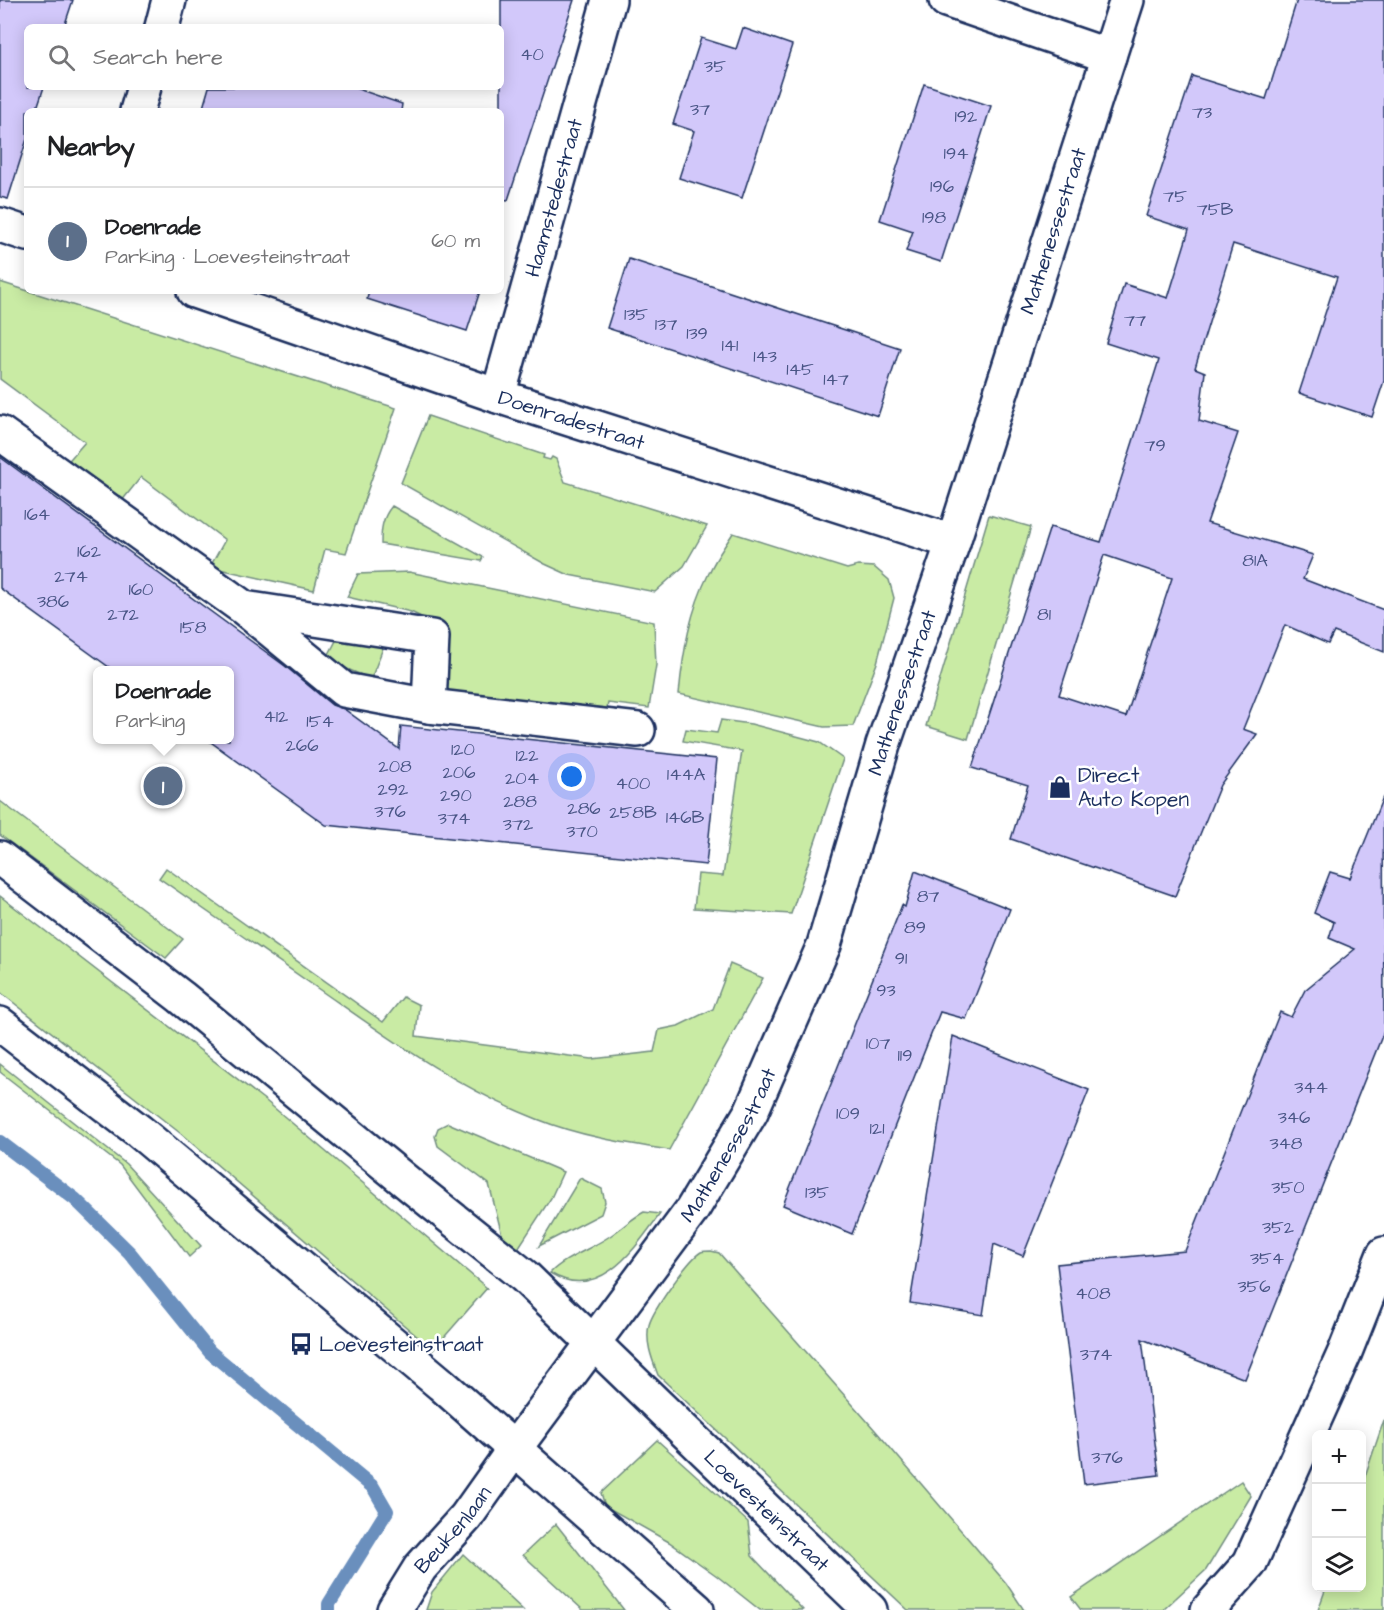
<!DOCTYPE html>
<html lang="en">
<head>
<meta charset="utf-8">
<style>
	body { margin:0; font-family:"Architects Daughter",sans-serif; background:#f6f6f6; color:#202124 }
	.controls { position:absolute; right:18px; bottom:18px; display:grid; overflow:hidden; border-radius:9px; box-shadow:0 3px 15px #0003 }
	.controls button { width:54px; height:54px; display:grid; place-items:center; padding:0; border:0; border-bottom:2px solid #e0e0e0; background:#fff; color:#202124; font:30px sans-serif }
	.you { position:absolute; left:572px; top:777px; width:21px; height:21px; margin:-15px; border:4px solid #fff; border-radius:50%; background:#1a73e8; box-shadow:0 0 0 9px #1a73e833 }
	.badge { display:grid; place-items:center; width:39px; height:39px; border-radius:50%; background:#db2777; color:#fff; font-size:20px; font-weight:700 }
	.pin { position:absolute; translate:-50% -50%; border:3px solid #fff; box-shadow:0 2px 6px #0006 }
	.popup { position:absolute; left:93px; top:666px; width:141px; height:78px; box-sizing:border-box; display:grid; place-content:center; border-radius:9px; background:#fff; filter:drop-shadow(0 2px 4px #0005); font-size:20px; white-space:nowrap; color:#757577 }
	.popup b { font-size:22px; color:#202124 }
	.popup::after { content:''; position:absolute; left:50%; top:100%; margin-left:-12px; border:12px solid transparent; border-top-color:#fff }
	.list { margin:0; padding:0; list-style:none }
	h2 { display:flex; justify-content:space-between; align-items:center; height:78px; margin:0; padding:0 24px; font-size:26px }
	h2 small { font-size:20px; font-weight:400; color:#757577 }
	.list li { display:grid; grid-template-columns:39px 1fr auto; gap:18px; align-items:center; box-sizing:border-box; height:108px; padding:0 24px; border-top:2px solid #e0e0e0 }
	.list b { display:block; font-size:22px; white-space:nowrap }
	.list p { margin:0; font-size:20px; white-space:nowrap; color:#757577 }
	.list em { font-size:20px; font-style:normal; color:#757577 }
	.icon { flex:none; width:33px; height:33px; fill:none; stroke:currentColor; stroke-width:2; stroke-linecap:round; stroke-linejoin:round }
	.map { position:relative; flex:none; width:1384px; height:1610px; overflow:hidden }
	.search { position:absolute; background:#fff; box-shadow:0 3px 15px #0003; left:24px; top:24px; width:480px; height:66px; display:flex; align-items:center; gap:15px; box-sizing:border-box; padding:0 21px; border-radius:9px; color:#757577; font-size:22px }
	.panel { position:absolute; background:#fff; box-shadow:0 3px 15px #0003; left:24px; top:108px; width:480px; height:186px; border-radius:9px }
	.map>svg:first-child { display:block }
</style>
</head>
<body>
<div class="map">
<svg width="1384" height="1610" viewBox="0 0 1384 1610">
	<rect width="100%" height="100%" fill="#fff"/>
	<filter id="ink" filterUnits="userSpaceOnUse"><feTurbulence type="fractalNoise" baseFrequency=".0167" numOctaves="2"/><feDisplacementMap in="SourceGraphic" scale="12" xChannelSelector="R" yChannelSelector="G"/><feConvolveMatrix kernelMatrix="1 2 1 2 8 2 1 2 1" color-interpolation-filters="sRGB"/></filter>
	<g filter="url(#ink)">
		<g fill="#c9eba4" stroke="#728d81" stroke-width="1.5">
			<path d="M0 282 396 408 346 553 325 549 314 590 210 567 225 540 141 477 121 502 64 466 85 442 0 379Z"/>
			<path d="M428 416 544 455 543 458 550 460 552 457 556 459 565 482 707 526 684 566 655 592 569 575 545 564 401 483Z"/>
			<path d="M392 506 483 557 481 561 381 544C381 529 382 518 392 506Z"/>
			<path d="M989 515 1031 527 968 739 926 726Z"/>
			<path d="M733 533 847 569 858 566 874 567 889 580 894 598 877 663 853 726 824 727 679 694C683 652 690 611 709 573 715 559 725 546 733 533Z"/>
			<path d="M409 572 654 622 656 665 649 708 608 703 605 717 443 699 448 630 411 612 347 597 358 574Z"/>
			<path d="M340 633 383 648 371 679 326 660Z"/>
			<path d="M721 720 751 724 819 742 843 759 791 914 694 908 698 874 723 876 742 751 683 741 686 729 717 733Z"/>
			<path d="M0 801 183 939 166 958 0 835Z"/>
			<path d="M166 868 383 1022 403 997 419 1005 416 1036 592 1059 654 1052 659 1030 678 1026 713 1009 730 964 763 978 669 1150C624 1143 579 1136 537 1119 462 1090 396 1043 330 997 273 957 216 918 159 878Z"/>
			<path d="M0 896 266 1101 487 1288 433 1350 180 1133 0 992Z"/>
			<path d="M0 1064 126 1164 201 1246 189 1257 120 1165 0 1072Z"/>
			<path d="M448 1123 563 1172 551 1198 517 1250 503 1239 489 1184 438 1146 435 1136 438 1128Z"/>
			<path d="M580 1178 602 1189 605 1202 601 1214 539 1246Z"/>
			<path d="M644 1212 660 1214C635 1248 600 1303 550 1273 566 1257 591 1249 610 1236 622 1228 631 1219 644 1212Z"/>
			<path d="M711 1251 719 1253 875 1430 1006 1583 1024 1610H908L658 1375C652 1359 645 1342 649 1325 653 1310 689 1259 701 1252 704 1251 708 1251 711 1251Z"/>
			<path d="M1384 1420V1610H1318L1326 1588H1362V1485Z"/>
			<path d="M657 1440 748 1522 752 1556 803 1610H760L717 1576 669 1542 605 1506 601 1493Z"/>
			<path d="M1241 1481 1251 1496 1206 1570 1163 1610H1081L1071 1597Z"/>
			<path d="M556 1524 624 1610H583L523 1555Z"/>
			<path d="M463 1554 523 1610H426L432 1592Z"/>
		</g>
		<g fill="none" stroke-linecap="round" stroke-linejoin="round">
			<path stroke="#6b8fbd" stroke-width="14" d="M0 1142 75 1199 130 1253 210 1352 373 1487 387 1511 329 1604V1610"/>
		</g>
		<g fill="#d2c8fa" stroke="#1b2f5e" stroke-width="1.5" fill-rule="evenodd">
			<path d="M0 0H73L64 27H27V87H44L36 111H27V139L8 199 0 197Z"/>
			<path d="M501 0H574L508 200 501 199Z"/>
			<path d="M1297 0H1384V381L1372 417 1299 393 1337 277 1233 244 1195 368 1205 372 1199 421 1238 433 1207 523 1313 555 1303 579 1384 610V652L1334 632 1328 644 1285 625 1243 729 1257 734 1220 785 1175 896 1011 839 1028 785 972 768 1050 527 1101 542 1159 360 1106 343 1124 284 1168 298 1189 230 1146 216 1192 76 1266 99ZM1104 555 1172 578 1126 717 1059 695Z"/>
			<path d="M743 28 792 45 742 198 679 178 694 131 673 124 701 38 736 49Z"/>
			<path d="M924 84 991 106 941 262 906 251 913 231 880 220Z"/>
			<path d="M209 87H352L402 104 401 111H202Z"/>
			<path d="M629 259 900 348 878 416 607 328Z"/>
			<path d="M369 291H480L467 331 367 299Z"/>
			<path d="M0 457 285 666 332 705 344 709 399 749 401 726 717 759 706 865 326 825 208 740H229V670H113L0 588Z"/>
			<path d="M1383 797 1384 1031 1245 1379 1142 1339 1159 1475 1084 1484 1057 1264 1185 1251 1280 1012 1291 1017 1305 990 1355 949 1329 938 1334 922 1314 913 1330 872 1350 878Z"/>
			<path d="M915 871 1010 909 966 1019 940 1012 852 1234 783 1205 902 905 905 907Z"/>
			<path d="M953 1036 1089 1090 1023 1256 994 1244 983 1315 910 1303Z"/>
		</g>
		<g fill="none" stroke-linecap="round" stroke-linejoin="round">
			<g stroke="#1b2f5e" stroke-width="38">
				<g id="street">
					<path d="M946 0 1109 56"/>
					<path d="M162 27 169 0"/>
					<path d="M137 111 144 87"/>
					<path d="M0 225 27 234"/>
					<path id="s1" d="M194 291 498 396 953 542"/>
					<path id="s2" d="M498 396 609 0"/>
					<path d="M0 433 244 608 344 690 429 706 432 637 244 608"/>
					<path d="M429 706 638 730"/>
					<path id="s3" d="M394 1610 420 1568 466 1517 515 1448 692 1210 751 1112 824 945 883 745 953 542 1127 0"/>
					<path d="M1208 1610 1250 1563 1345 1352 1384 1254"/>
				</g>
			</g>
			<g stroke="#1b2f5e" stroke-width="38">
				<g id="secondary">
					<path id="s4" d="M0 858 181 997 414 1188 524 1276 870 1610"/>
					<path d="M0 1024 139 1131 441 1384 697 1610"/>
				</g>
			</g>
			<use href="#street" stroke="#fff" stroke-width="33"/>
			<use href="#secondary" stroke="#fff" stroke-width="33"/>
		</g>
	</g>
	<defs>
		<g id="shop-bare" transform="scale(1.8)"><path d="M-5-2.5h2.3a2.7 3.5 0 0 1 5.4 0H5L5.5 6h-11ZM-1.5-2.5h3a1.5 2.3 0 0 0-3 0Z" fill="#1b2f5e" stroke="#fff" stroke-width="2.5" paint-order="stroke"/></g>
		<g id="bus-bare" transform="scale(1.8)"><path d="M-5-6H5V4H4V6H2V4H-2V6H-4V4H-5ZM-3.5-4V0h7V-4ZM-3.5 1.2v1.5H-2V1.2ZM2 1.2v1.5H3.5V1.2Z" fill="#1b2f5e" stroke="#fff" stroke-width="2.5" paint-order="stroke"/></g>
	</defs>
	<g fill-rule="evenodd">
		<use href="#shop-bare" x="1060" y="787"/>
		<use href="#bus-bare" x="301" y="1344"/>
	</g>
	<g text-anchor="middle" stroke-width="5" stroke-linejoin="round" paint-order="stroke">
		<g font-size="18" fill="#495585">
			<text x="532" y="60">40</text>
			<text x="715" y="72">35</text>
			<text x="700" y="115">37</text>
			<text x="1202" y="118">73</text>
			<text x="966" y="122">192</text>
			<text x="956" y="159">194</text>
			<text x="942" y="192">196</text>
			<text x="1175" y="202">75</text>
			<text x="1215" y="215">75B</text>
			<text x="934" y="223">198</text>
			<text x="636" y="320">135</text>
			<text x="1135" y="326">77</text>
			<text x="666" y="330">137</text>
			<text x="697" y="339">139</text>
			<text x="730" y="351">141</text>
			<text x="765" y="362">143</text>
			<text x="800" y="375">145</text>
			<text x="836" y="385">147</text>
			<text x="1155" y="451">79</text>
			<text x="37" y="520">164</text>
			<text x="89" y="557">162</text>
			<text x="1255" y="566">81A</text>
			<text x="71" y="582">274</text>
			<text x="141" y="595">160</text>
			<text x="53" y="607">386</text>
			<text x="123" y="620">272</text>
			<text x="1044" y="620">81</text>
			<text x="193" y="633">158</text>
			<text x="276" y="722">412</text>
			<text x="320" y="727">154</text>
			<text x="302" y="751">266</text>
			<text x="463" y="755">120</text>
			<text x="527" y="761">122</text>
			<text x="395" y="772">208</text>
			<text x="459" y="778">206</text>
			<text x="686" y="780">144A</text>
			<text x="522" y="784">204</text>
			<text x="633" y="789">400</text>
			<text x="393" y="795">292</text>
			<text x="456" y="801">290</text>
			<text x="520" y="807">288</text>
			<text x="584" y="814">286</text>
			<text x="390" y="817">376</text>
			<text x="633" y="818">258B</text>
			<text x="685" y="823">146B</text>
			<text x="454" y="824">374</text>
			<text x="518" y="830">372</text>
			<text x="582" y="837">370</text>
			<text x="928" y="902">87</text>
			<text x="915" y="933">89</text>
			<text x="901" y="964">91</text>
			<text x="886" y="996">93</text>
			<text x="878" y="1049">107</text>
			<text x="905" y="1061">119</text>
			<text x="1311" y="1093">344</text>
			<text x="848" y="1119">109</text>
			<text x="1294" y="1123">346</text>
			<text x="877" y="1134">121</text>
			<text x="1286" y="1149">348</text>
			<text x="1288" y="1193">350</text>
			<text x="817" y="1198">135</text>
			<text x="1278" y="1233">352</text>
			<text x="1267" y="1264">354</text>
			<text x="1254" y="1292">356</text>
			<text x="1093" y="1299">408</text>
			<text x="1096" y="1360">374</text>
			<text x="1107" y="1463">376</text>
		</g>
		<g font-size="21" fill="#1b2f5e" stroke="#fff">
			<text dy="7" stroke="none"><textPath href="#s2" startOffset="206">Haamstedestraat</textPath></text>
			<text dy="7" stroke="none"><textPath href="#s3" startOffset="1546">Mathenessestraat</textPath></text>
			<text dy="7" stroke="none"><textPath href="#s1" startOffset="399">Doenradestraat</textPath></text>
			<text dy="7" stroke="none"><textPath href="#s3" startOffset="1060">Mathenessestraat</textPath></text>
			<text dy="7" stroke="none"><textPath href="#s3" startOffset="574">Mathenessestraat</textPath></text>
			<text dy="7" stroke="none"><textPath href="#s4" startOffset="1008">Loevesteinstraat</textPath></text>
			<text dy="7" stroke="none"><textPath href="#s3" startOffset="100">Beukenlaan</textPath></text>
		</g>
		<g font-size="21" fill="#1b2f5e" stroke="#fff" text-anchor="start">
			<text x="1078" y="782">Direct<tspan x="1078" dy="24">Auto Kopen</tspan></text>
			<text x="319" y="1351">Loevesteinstraat</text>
		</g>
	</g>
</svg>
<div class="controls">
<button>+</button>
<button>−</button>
<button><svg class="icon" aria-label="layers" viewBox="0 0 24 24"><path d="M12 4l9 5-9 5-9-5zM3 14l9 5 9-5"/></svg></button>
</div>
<div class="you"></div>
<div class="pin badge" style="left:163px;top:786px;background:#5c6f8a">1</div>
<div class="popup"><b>Doenrade</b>Parking</div>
<div class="search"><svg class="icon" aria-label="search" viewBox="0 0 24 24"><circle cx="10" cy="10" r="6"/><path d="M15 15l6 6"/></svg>Search here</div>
<section class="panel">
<h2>Nearby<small></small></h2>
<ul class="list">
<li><span class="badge" style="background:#5c6f8a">1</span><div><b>Doenrade</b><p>Parking · Loevesteinstraat</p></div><em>60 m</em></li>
</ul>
</section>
</div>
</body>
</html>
